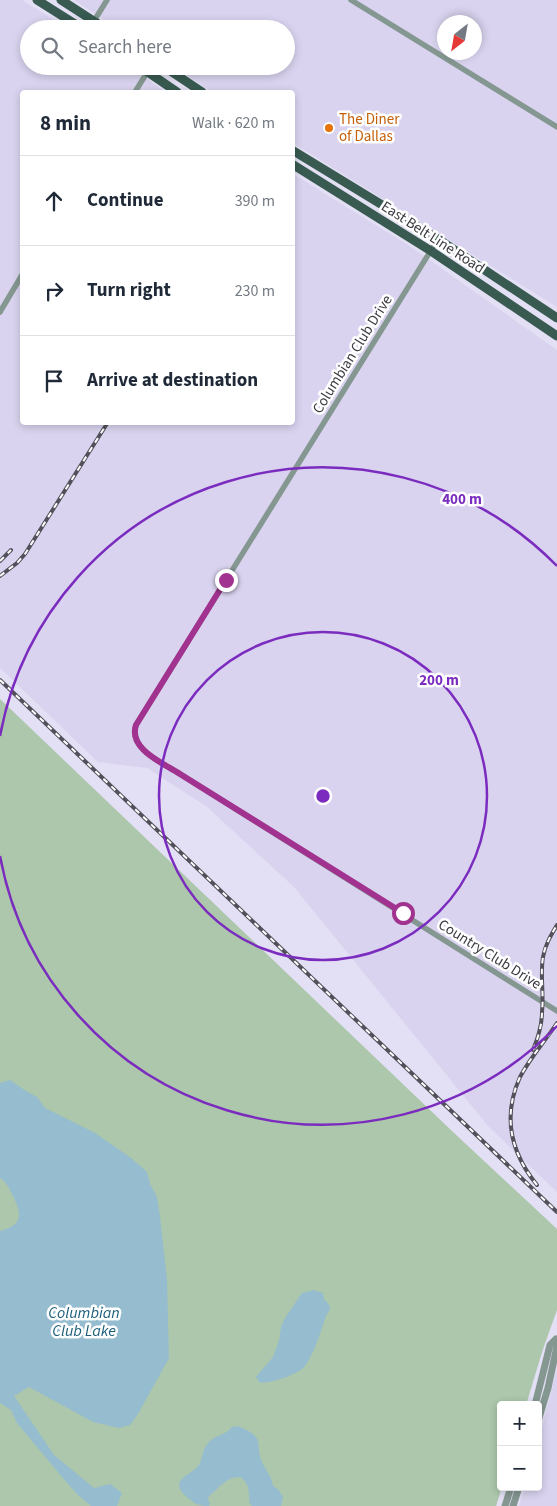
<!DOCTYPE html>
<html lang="en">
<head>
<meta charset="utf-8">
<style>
	body { margin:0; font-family:"Source Sans 3",sans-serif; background:#f6f6f7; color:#1f2937 }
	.controls { position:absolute; right:15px; bottom:15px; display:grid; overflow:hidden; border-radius:5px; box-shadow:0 2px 8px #0003 }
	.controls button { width:45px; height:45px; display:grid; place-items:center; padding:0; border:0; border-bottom:1px solid #e0e1e3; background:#fff; color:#1f2937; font:25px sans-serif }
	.compass { position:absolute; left:437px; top:15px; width:45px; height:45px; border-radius:50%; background:#fff; box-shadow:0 2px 8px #0003; rotate:211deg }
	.stop { position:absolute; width:15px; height:15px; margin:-11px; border:4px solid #a2328f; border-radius:50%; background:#fff }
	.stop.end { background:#a2328f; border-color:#fff; box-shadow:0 1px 5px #0008 }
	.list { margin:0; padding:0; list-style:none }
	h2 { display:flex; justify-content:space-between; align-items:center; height:65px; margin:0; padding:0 20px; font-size:21px }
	h2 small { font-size:16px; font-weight:400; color:#747a83 }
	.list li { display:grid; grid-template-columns:32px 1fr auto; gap:15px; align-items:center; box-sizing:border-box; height:90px; padding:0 20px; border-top:1px solid #e0e1e3 }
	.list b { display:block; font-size:19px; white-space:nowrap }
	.list em { font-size:16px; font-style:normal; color:#747a83 }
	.icon { flex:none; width:28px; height:28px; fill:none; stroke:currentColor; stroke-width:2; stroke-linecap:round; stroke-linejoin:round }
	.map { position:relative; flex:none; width:557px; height:1506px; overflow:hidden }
	.search { position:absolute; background:#fff; box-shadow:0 2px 8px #0003; left:20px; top:20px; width:275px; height:55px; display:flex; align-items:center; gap:12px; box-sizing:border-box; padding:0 18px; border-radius:28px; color:#747a83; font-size:19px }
	.panel { position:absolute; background:#fff; box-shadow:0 2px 8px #0003; left:20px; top:90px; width:275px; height:335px; border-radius:5px }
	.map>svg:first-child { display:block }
</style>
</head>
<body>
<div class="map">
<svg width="557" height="1506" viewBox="0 0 557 1506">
	<rect width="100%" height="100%" fill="#e3dff4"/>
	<g fill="#d9d3ef" fill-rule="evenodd">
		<path d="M0 0H22L69 29H29V66H129L165 92H22V422H292L293 174 411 247 557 350V1192L488 1126 294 887 206 806 147 768 98 762 0 668Z"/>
		<path d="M74 0H557V307L293 143 292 92H212L173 66H286V29H118ZM444 22H474V52H444Z"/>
		<path d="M557 1369V1506H519L525 1487H538V1444Z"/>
	</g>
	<path fill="#acc7ab" d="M0 699 453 1132 557 1229V1310L543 1349 526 1405H501L502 1487 496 1506H0Z"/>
	<g fill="#96bcd0">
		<path d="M10 1080 26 1091 37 1097 45 1108 95 1133 131 1158 147 1172 150 1184 157 1197 160 1216 167 1280 169 1358 138 1414 130 1425 119 1428 93 1422 29 1387 14 1396 54 1455 94 1488 110 1484 122 1493 117 1506H91L78 1495 62 1477 17 1423 11 1410 0 1403V1231C24 1225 22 1214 12 1194 9 1188 6 1182 0 1178V1083Z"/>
		<path d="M314 1290 323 1293 324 1299 330 1306C330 1311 328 1312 326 1316 320 1333 315 1352 305 1366 299 1374 268 1385 259 1382L256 1377 273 1357 279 1341 281 1327 285 1318 302 1293Z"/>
		<path d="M238 1426C244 1429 251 1431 256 1437 260 1443 258 1450 260 1456 262 1467 272 1475 273 1486L278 1489 283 1497 281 1506H252L250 1504C248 1493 251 1484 240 1477 226 1477 219 1488 209 1496L208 1499 210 1504 209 1506C199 1506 195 1504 188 1498 165 1478 194 1476 200 1463 203 1455 203 1448 209 1442 216 1435 226 1435 232 1427Z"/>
	</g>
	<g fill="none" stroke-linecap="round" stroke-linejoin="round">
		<g stroke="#859791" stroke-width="5.5">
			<path d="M351 0 557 127"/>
			<path d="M89 29 107 0"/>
			<path d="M135 92 151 66"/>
			<path d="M438 239 136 725C128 749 163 763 180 774L557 1011"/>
			<path d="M0 312 22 275"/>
		</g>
		<g stroke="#859791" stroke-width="7">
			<path d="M535 1405 550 1345 556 1339"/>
			<path d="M538 1421 548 1388 557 1346"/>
			<path d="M505 1506 511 1487"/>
			<path d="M513 1506 519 1487"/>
		</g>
		<g stroke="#385a50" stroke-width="9">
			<path d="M37 0 83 29"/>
			<path d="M61 0 106 29"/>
			<path d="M139 66 177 92"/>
			<path d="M163 66 202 92"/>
			<path d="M292 150 438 239 557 318"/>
			<path d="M292 164 431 251 557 336"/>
		</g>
		<g stroke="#52505a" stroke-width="4">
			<g id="rail">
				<path d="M0 561 11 550"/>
				<path d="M0 576 17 563 25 554 108 422"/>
				<path d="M0 680 557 1212"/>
				<path d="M533 1050C538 1038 542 1025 542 1012 544 993 540 975 543 957 545 945 551 935 557 925"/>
				<path d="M537 1185C511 1153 502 1117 520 1077 530 1058 545 1041 557 1023"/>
			</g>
		</g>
		<use href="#rail" stroke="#fff" stroke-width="2" stroke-dasharray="5.5" stroke-linecap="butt"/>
	</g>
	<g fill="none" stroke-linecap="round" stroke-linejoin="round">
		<path stroke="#a2328f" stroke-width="6" d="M226 580 136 725C128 749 163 763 180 774L403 913"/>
	</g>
	<g fill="none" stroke="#7b2cbf" stroke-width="2.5">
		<circle cx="323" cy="796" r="164"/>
		<path d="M557 1026A328 328 0 0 1 0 856M0 736A328 328 0 0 1 557 566"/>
	</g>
	<circle fill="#e8710a" stroke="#fff" stroke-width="2" cx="329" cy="128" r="5"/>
	<g text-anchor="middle" stroke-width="5" stroke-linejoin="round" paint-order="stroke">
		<g font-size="15" fill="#c56008" stroke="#fff" text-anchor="start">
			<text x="339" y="124">The Diner<tspan x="339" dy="17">of Dallas</tspan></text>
		</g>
		<g font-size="15" fill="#3c3b43" stroke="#fff">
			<text transform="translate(433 237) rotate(33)" y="5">East Belt Line Road</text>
			<text transform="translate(352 354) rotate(-58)" y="5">Columbian Club Drive</text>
			<text transform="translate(490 954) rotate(32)" y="5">Country Club Drive</text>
		</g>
		<g font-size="16" font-style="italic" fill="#1c5e7b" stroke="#fff">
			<text x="84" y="1318">Columbian<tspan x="84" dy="18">Club Lake</tspan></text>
		</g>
	</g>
	<circle cx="323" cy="796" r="8" fill="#7b2cbf" stroke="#fff" stroke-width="2.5"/>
	<g font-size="15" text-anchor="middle" font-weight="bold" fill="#7b2cbf" stroke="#fff" stroke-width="5" stroke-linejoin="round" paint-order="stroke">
		<text x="462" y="504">400 m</text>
		<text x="439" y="685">200 m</text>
	</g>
</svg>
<div class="controls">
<button>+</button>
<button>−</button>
</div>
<svg class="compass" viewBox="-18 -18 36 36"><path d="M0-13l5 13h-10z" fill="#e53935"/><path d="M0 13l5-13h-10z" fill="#747a83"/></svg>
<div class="stop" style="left:403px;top:913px"></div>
<div class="stop end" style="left:226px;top:580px"></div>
<div class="search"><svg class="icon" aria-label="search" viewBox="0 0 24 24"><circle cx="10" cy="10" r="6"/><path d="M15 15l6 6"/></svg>Search here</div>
<section class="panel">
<h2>8 min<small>Walk · 620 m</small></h2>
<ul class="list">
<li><svg class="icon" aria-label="ahead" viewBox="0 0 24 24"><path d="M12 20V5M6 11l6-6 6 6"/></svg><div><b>Continue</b></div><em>390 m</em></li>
<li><svg class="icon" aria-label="right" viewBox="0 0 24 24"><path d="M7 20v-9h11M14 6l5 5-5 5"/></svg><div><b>Turn right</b></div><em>230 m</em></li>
<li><svg class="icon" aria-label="arrive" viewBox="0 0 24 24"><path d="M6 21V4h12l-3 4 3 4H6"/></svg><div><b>Arrive at destination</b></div></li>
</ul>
</section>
</div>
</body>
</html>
